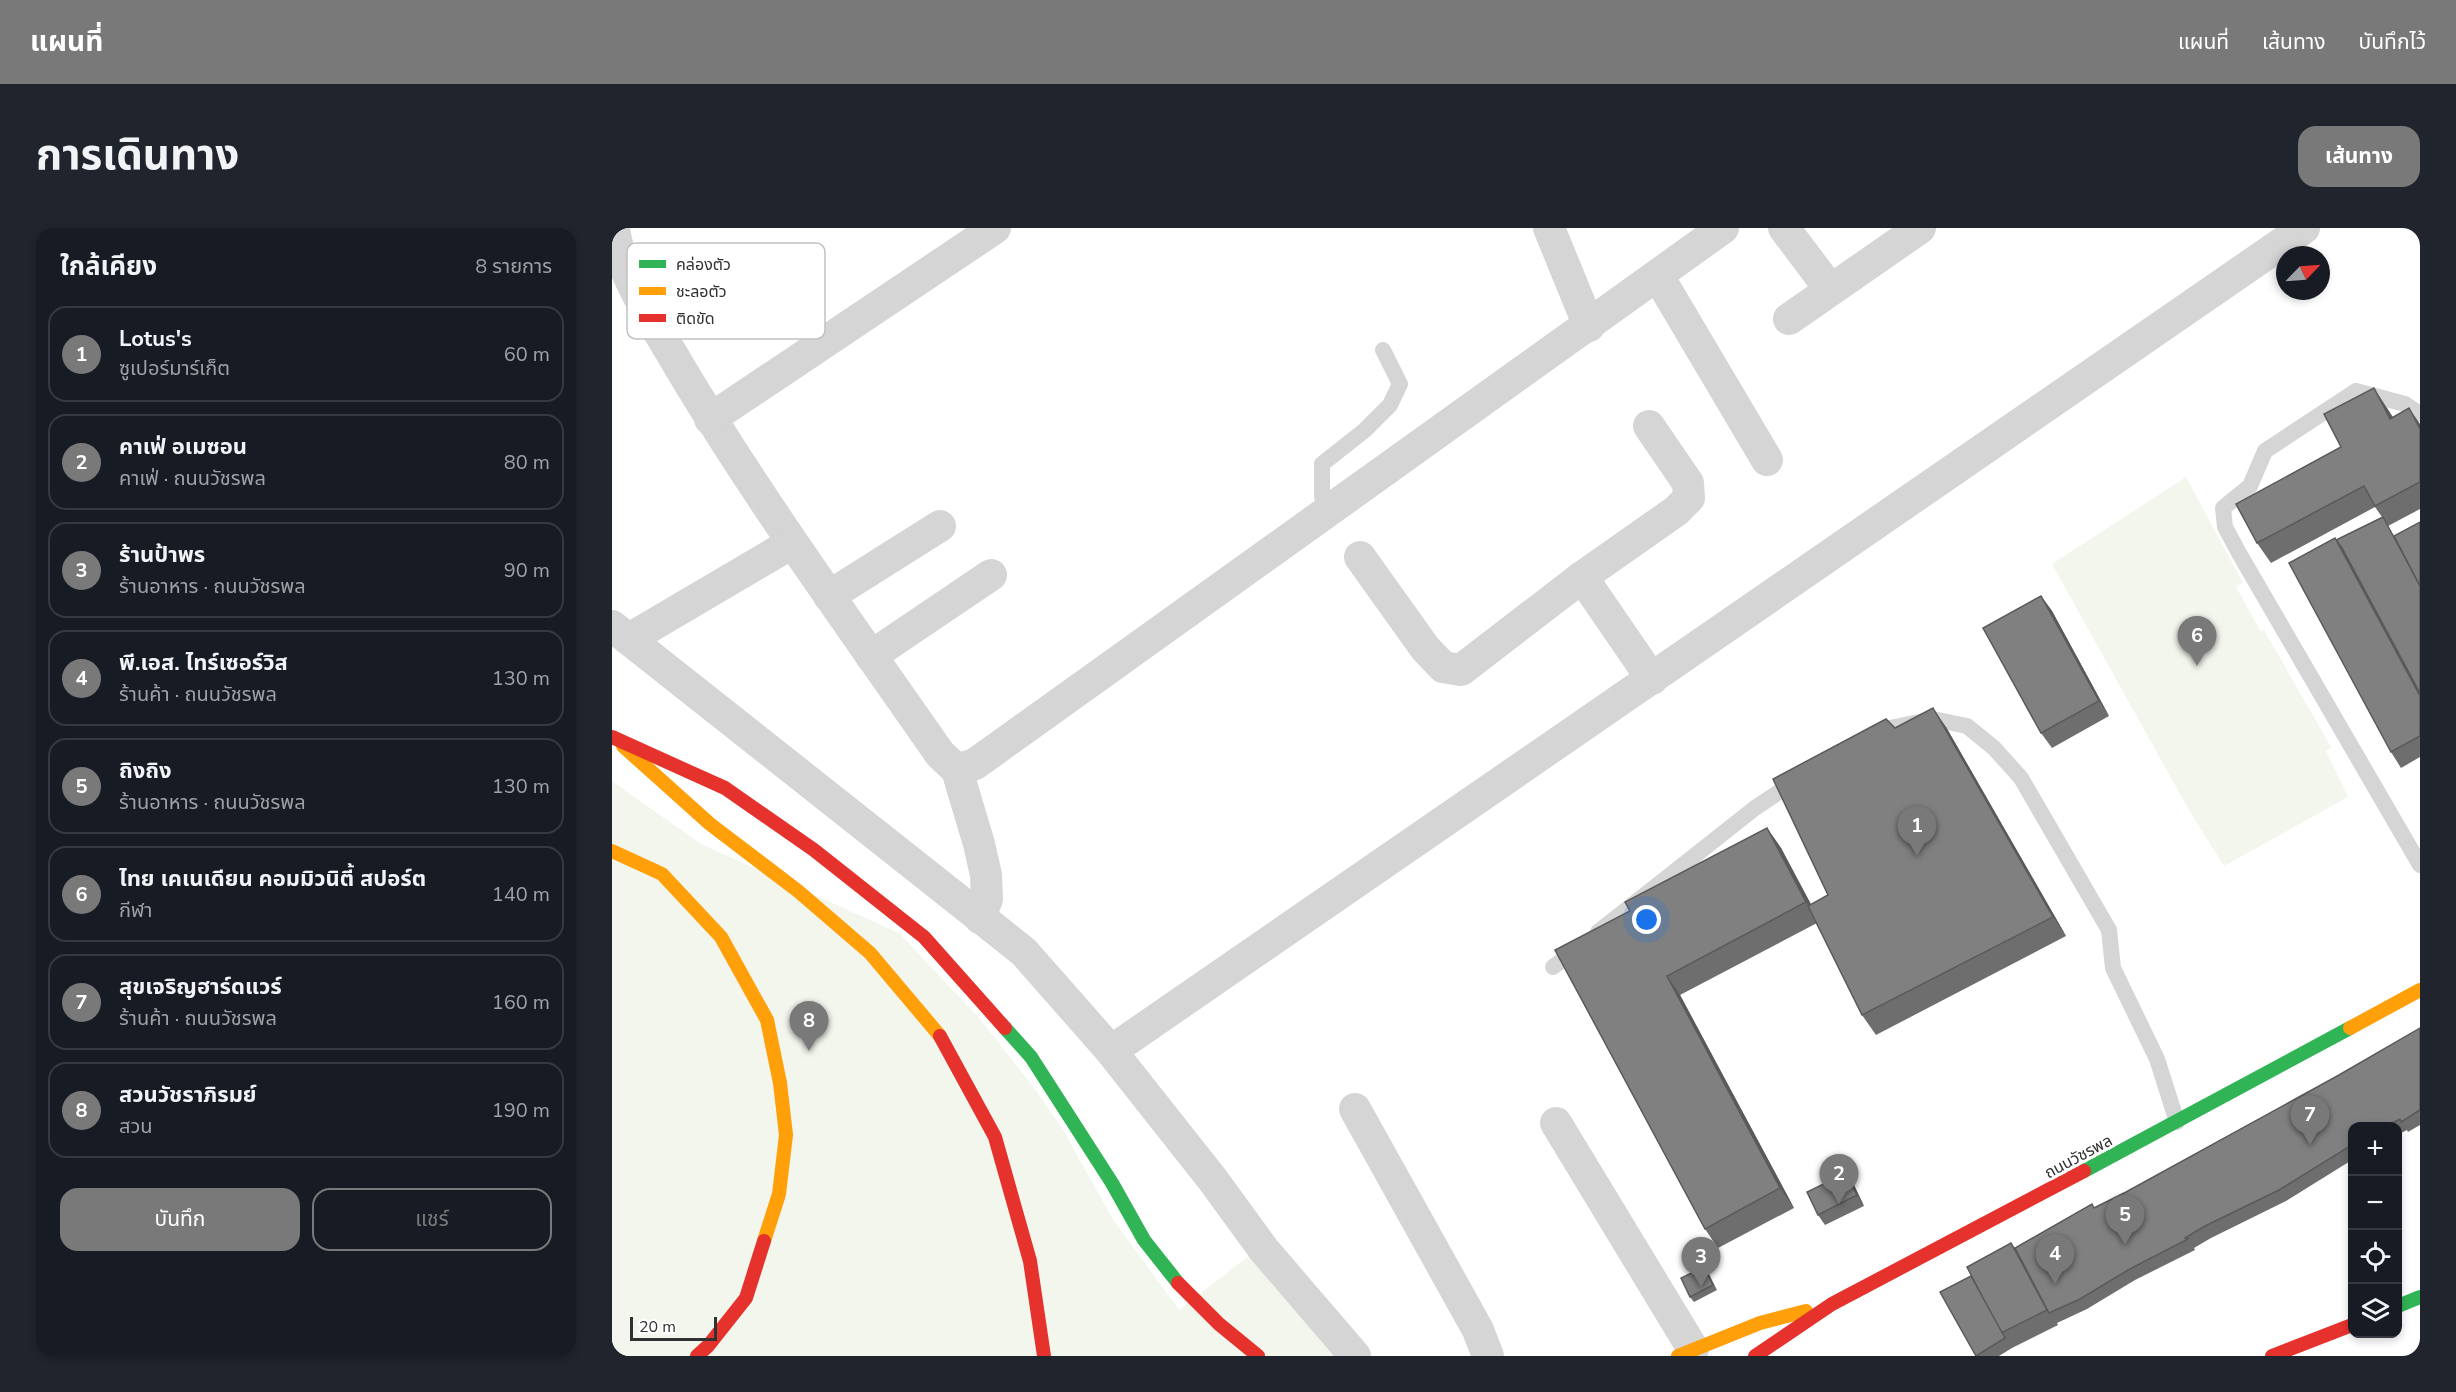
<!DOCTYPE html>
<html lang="th">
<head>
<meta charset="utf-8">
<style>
	body { margin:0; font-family:"Nunito Sans","Noto Sans Thai",sans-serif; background:#20242c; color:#f1f3f6 }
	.controls { position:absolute; right:18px; bottom:18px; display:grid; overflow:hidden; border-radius:12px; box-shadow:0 3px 9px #0003 }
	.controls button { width:54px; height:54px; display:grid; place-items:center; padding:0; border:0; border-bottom:2px solid #363941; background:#171b24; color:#f1f3f6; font:30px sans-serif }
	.compass { position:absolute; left:1664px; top:18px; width:54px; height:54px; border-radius:50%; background:#171b24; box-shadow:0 3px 9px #0003; rotate:65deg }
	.scale { position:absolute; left:18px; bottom:15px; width:87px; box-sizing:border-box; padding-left:6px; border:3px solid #313131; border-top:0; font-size:16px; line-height:21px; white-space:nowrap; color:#313131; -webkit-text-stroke:4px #fff; paint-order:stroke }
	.you { position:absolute; left:1035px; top:692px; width:21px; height:21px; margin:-15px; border:4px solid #fff; border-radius:50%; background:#1a73e8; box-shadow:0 0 0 9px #1a73e833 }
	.badge { display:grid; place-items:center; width:39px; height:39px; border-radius:50%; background:#797979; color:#fff; font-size:20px; font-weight:700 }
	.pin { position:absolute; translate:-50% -50px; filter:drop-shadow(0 2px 3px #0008) }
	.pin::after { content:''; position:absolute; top:32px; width:21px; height:18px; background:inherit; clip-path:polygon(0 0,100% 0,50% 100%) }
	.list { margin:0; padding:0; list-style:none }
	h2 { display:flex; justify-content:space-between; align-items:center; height:78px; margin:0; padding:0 24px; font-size:26px }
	h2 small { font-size:20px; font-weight:400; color:#9ea1a6 }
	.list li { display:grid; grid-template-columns:39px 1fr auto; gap:18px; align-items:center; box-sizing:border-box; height:96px; margin:0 12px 12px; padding:0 12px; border:2px solid #363941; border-radius:18px }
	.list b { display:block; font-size:22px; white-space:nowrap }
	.list p { margin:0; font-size:20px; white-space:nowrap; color:#9ea1a6 }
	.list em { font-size:20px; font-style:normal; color:#9ea1a6 }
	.actions { display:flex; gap:12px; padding:18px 24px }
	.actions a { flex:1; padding:14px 0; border:2px solid #797979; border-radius:18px; text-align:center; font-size:21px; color:#797979 }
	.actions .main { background:#797979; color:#fff }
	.icon { flex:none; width:33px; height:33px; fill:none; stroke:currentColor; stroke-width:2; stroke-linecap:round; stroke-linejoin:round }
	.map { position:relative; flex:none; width:1808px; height:1128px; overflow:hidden; border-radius:18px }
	header { display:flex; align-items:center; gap:36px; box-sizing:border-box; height:84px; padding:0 30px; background:#797979; color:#fff }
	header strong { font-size:28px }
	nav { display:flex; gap:33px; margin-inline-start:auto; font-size:21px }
	.intro { display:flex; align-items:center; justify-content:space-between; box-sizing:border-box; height:144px; padding:0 36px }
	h1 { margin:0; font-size:42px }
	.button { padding:15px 27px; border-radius:18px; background:#797979; color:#fff; font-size:21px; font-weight:700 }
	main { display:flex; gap:36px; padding:0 36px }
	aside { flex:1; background:#171b24; border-radius:18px; box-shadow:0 3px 9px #0003 }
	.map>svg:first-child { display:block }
</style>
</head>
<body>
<header>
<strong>แผนที่</strong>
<nav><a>แผนที่</a><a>เส้นทาง</a><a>บันทึกไว้</a></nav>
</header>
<div class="intro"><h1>การเดินทาง</h1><a class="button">เส้นทาง</a></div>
<main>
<aside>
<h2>ใกล้เคียง<small>8 รายการ</small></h2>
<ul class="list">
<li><span class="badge">1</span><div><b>Lotus's</b><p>ซูเปอร์มาร์เก็ต</p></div><em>60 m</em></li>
<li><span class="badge">2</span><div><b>คาเฟ่ อเมซอน</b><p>คาเฟ่ · ถนนวัชรพล</p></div><em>80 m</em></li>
<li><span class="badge">3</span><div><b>ร้านป้าพร</b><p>ร้านอาหาร · ถนนวัชรพล</p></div><em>90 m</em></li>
<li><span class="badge">4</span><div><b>พี.เอส. ไทร์เซอร์วิส</b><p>ร้านค้า · ถนนวัชรพล</p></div><em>130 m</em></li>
<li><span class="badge">5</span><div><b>ถิงถิง</b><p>ร้านอาหาร · ถนนวัชรพล</p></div><em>130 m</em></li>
<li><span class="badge">6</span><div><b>ไทย เคเนเดียน คอมมิวนิตี้ สปอร์ต</b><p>กีฬา</p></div><em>140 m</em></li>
<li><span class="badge">7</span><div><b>สุขเจริญฮาร์ดแวร์</b><p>ร้านค้า · ถนนวัชรพล</p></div><em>160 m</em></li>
<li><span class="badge">8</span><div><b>สวนวัชราภิรมย์</b><p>สวน</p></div><em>190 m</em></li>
</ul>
<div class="actions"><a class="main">บันทึก</a><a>แชร์</a></div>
</aside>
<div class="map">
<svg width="1808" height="1128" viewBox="0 0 1808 1128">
	<rect width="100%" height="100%" fill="#fff"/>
	<g fill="#f2f6ed">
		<path d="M1574 249 1631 355 1624 359 1649 404 1652 402 1719 519 1714 523 1736 569 1612 638 1577 582 1440 336Z"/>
		<path d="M0 553 89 616 287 705 368 791 419 856 450 900 500 990 567 1082 638 1027 731 1128H0Z"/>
	</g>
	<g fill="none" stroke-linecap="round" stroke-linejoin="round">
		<g stroke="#d5d5d5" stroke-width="16">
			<path d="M1808 186 1793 176 1744 163 1653 223 1638 258 1611 280 1613 299 1627 325 1808 637"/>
			<path d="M717 283 710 269V236L753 202 778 177 788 156 771 122"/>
			<path d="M1261 506 1278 500 1321 491 1355 498 1382 520 1409 550 1497 702 1501 740 1545 831 1565 894"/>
			<path d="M986 704 1143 580 1185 552"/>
			<path d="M941 739 966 720"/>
		</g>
		<g stroke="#d5d5d5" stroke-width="32">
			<path d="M2 0C7 44 45 100 67 138 147 272 239 398 328 526L345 542 367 616 374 647 375 671 368 690"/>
			<path d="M937 0 977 98"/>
			<path d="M1172 0 1218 61"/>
			<path d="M1046 48 1155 232"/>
			<path d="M1177 91 1308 0"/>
			<path d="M98 191 383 0"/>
			<path d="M748 329 813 420 831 439 849 442 970 349 1064 283 1077 270 1076 255 1037 198"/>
			<path d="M970 349 1040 451"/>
			<path d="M217 368 328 298"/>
			<path d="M0 398 412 724 499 823 601 952 652 1022 743 1128"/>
			<path d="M17 411 180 315"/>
			<path d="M259 428 379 347"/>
			<path d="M345 542 363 536 1111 0"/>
			<path d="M499 823 1692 0"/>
			<path d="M743 881 866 1102 876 1128"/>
			<path d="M944 895 1081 1121"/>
		</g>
		<g stroke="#30b455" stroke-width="14">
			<path d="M393 800 419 829 500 955 532 1012 566 1055"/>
			<path d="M1472 943 1738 800"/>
			<path d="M1786 1078 1808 1069"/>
		</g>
		<g stroke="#ff9f0a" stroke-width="14">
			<path d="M11 518 98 596 186 663 258 725 328 808"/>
			<path d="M0 623 50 646 109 709 155 792 168 855 174 907 167 966 152 1013"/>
			<path d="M1738 800 1808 762"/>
			<path d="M1066 1128 1148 1095 1194 1083"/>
		</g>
		<g stroke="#e5322d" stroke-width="14">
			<path d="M0 509 113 560 202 622 312 709 393 800"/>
			<path d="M328 808 383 909 418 1033 432 1128"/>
			<path d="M566 1055 607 1096 646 1128"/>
			<path d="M85 1128 96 1118 134 1070 152 1013"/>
			<path d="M1143 1128 1220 1076 1472 943"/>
			<path d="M1660 1128 1740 1097"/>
		</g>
	</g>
	<g fill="#6e6e6e">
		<path d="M1775 180 1781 189 1808 196V281L1776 298 1775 296 1782 308 1808 294V529L1789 540 1779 524 1724 312 1770 289 1763 279 1659 335 1645 315 1729 219Z"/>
		<path d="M1429 368 1440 383 1497 488 1440 520 1429 505Z"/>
		<path d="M1334 499 1454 708 1264 807 1250 787 1205 695 1068 767 1182 980 1106 1020 1093 1001 1018 683 1155 600 1169 620 1199 677 1216 667 1283 500Z"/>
		<path d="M1808 800V897L1796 904 1795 902 1785 907V898H1740V932L1674 973 1599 1010 1582 1020 1583 1022 1523 1052 1475 1081 1445 1095 1446 1097 1400 1120 1387 1128H1364L1359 1048 1399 1015 1403 1020 1514 964 1727 847Z"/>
		<path d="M1234 945 1241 955 1252 978 1213 997 1206 987Z"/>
		<path d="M1096 1044 1105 1062 1082 1074 1078 1069Z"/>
	</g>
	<g fill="#5a5a5a">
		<path d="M1762 160 1775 180 1792 210 1778 191Z"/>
		<path d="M1797 180 1808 196V201Z"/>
		<path d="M1723 310 1734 326 1808 463V468Z"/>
		<path d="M1429 368 1440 383 1497 488 1487 473Z"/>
		<path d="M1321 480 1334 499 1454 708 1441 689Z"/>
		<path d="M1155 600 1169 620 1208 693 1194 674Z"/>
		<path d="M1055 748 1068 767 1182 980 1168 960Z"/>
		<path d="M1234 945 1241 955 1252 978 1245 967Z"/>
	</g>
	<g fill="#808080" stroke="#5a5a5a" stroke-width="1.5">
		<path d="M1762 160 1778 191 1797 180 1808 201V254L1763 278 1752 258 1645 315 1624 276 1729 219 1712 186Z"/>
		<path d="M1771 289 1808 358V465L1730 320 1724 312Z"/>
		<path d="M1808 294V358L1782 308Z"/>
		<path d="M1723 310 1808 468V508L1779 524 1677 335Z"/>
		<path d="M1429 368 1487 473 1429 505 1371 400Z"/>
		<path d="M1321 480 1441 689 1250 787 1196 678 1216 667 1161 551 1274 491 1283 500Z"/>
		<path d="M1155 600 1194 674 1055 748 1168 960 1093 1001 943 722 1018 683 1013 674Z"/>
		<path d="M1808 800V882L1789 894 1788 891 1774 898H1740V917L1667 962 1591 999 1573 1010 1576 1011 1516 1042 1468 1071 1437 1085 1403 1020 1480 976 1482 980 1514 964 1727 847Z"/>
		<path d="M1234 945 1245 967 1206 987 1195 964Z"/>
		<path d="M1399 1015 1435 1082 1389 1105 1355 1039Z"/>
		<path d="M1092 1039 1101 1057 1078 1069 1069 1050Z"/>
		<path d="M1359 1048 1393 1110 1364 1128 1328 1064Z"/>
	</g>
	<g text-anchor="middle" stroke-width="6" stroke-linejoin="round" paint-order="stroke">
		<g font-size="16" fill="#313131" stroke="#fff">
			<text transform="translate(1466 928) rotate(-28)" y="6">ถนนวัชรพล</text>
		</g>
	</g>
	<rect x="15" y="15" width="198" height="96" rx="9" fill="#fff" stroke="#c1c1c1" stroke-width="1.5"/>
	<rect x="27" y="32" width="27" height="8" fill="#30b455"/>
	<rect x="27" y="59" width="27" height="8" fill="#ff9f0a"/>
	<rect x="27" y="86" width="27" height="8" fill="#e5322d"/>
	<g font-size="16" fill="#313131">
		<text x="64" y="42">คล่องตัว</text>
		<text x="64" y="69">ชะลอตัว</text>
		<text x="64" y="96">ติดขัด</text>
	</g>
</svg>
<div class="controls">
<button>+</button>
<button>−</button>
<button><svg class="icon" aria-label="locate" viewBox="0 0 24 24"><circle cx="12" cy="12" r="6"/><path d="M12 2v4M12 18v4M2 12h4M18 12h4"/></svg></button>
<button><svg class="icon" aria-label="layers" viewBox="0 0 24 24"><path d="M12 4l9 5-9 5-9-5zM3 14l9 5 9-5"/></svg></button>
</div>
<svg class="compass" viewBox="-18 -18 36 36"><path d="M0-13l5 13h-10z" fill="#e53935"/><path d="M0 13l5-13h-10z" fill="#9ea1a6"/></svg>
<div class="scale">20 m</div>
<div class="you"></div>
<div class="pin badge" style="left:1305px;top:628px">1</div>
<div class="pin badge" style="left:1227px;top:976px">2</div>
<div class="pin badge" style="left:1089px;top:1059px">3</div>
<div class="pin badge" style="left:1443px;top:1056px">4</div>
<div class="pin badge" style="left:1513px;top:1017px">5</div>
<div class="pin badge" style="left:1585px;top:438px">6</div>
<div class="pin badge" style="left:1698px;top:917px">7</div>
<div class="pin badge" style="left:197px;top:823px">8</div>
</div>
</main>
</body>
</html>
